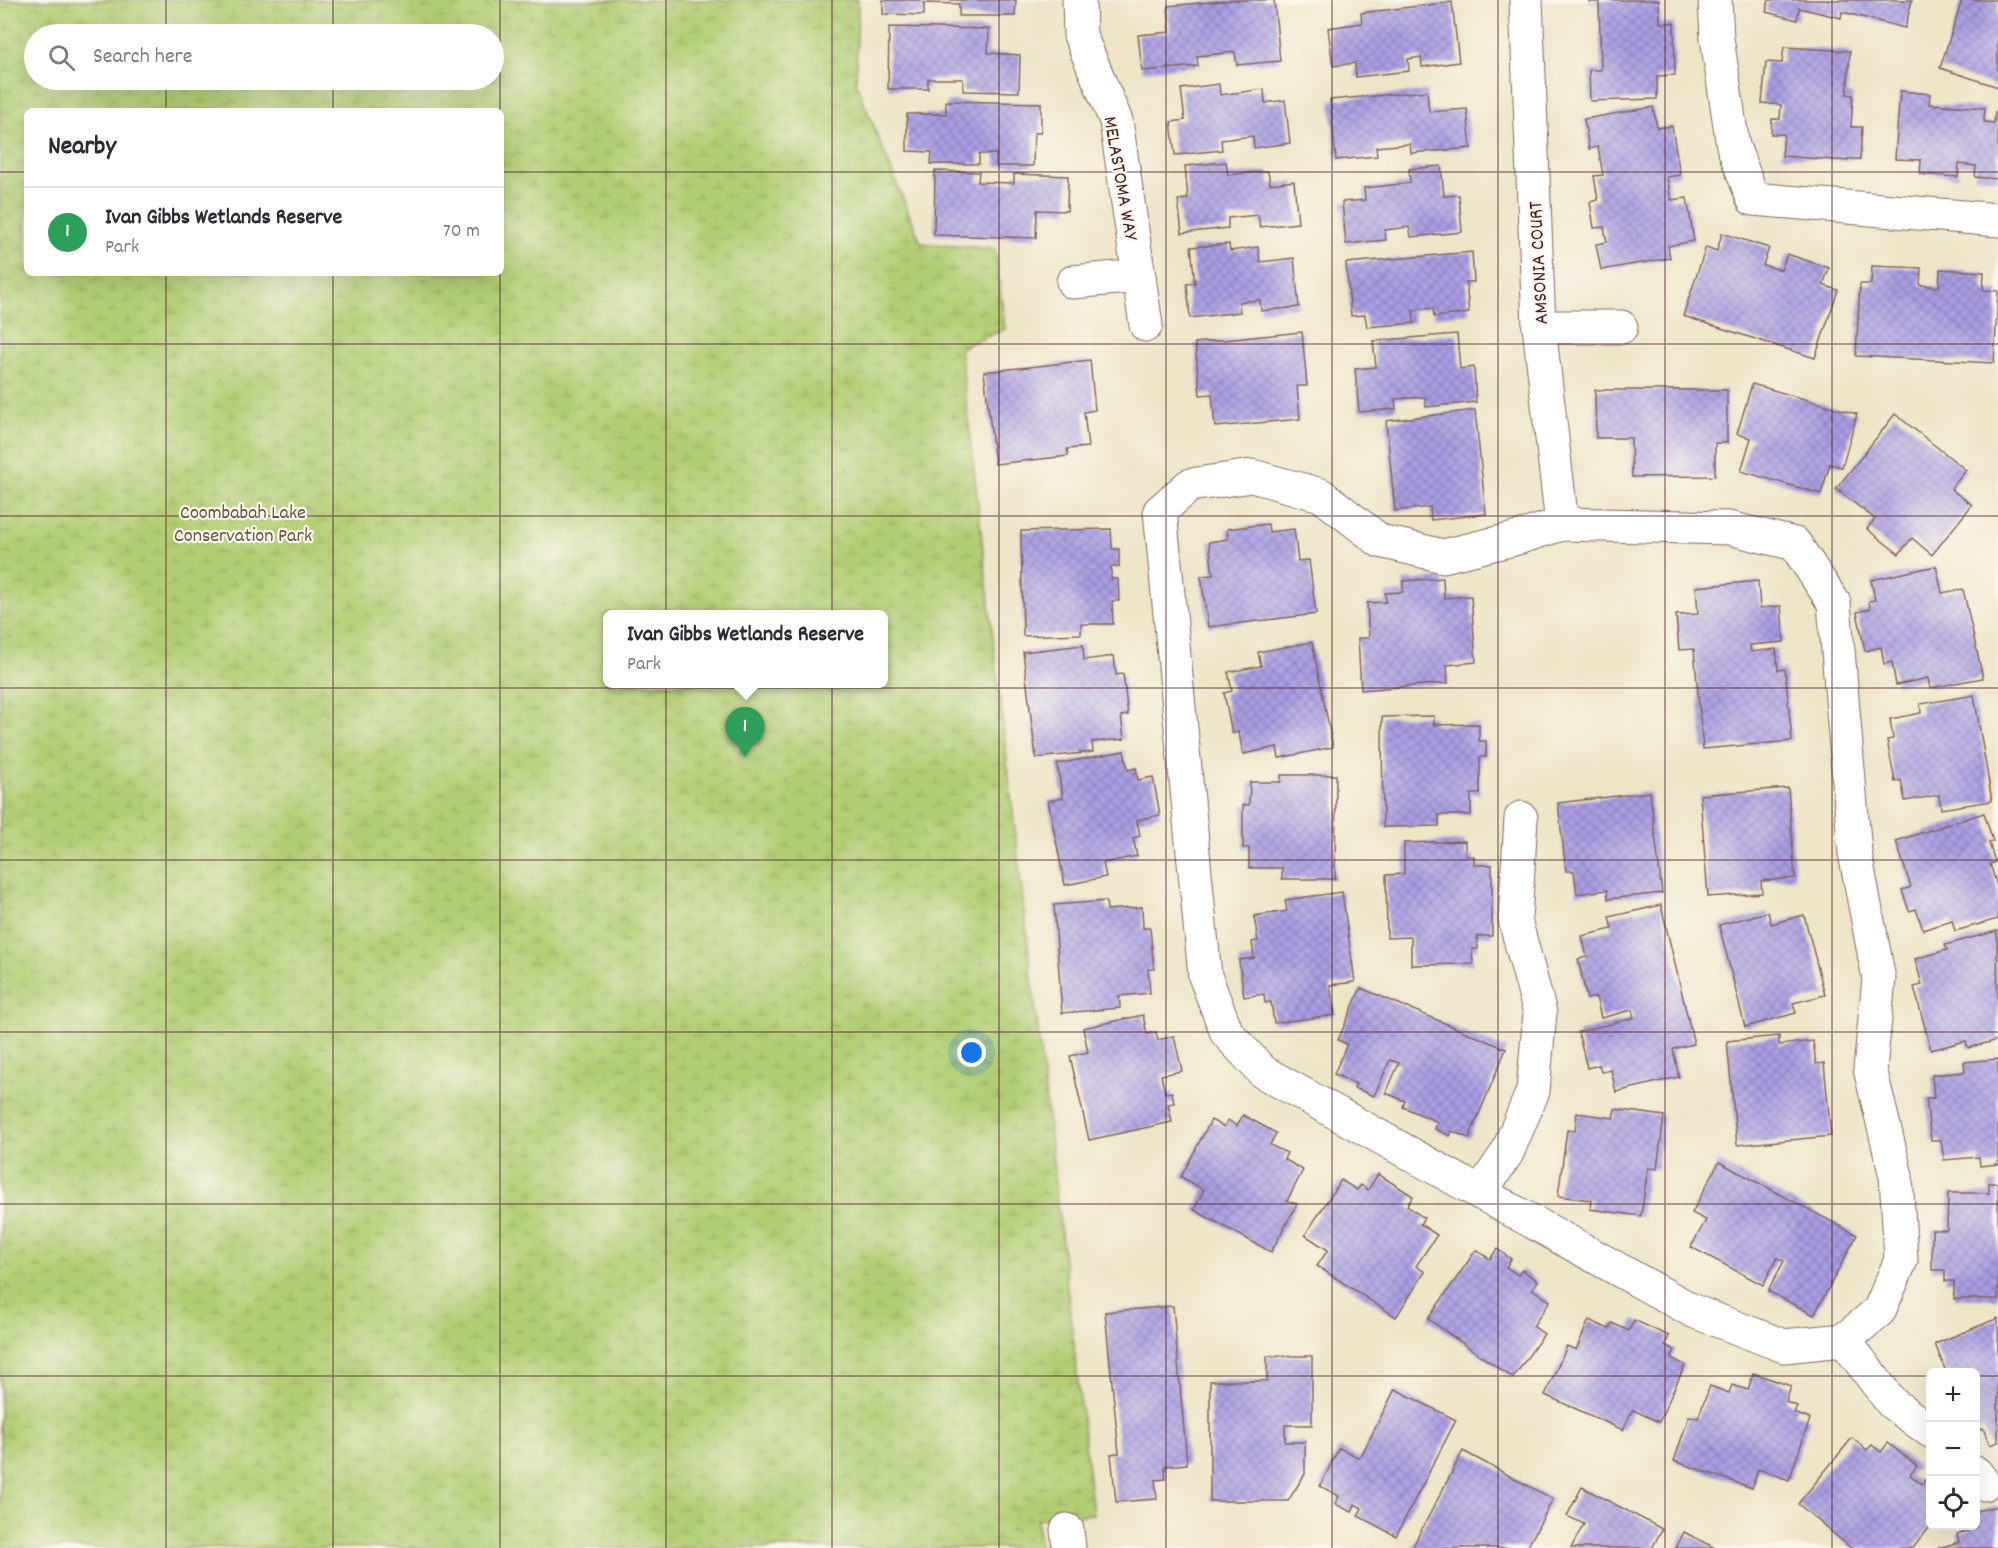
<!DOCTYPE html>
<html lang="en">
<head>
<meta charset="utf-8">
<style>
	body { margin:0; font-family:Dekko,sans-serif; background:#f2f2f3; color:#2b2b33 }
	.controls { position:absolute; right:18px; bottom:18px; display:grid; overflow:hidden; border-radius:9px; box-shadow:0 6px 24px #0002 }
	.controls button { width:54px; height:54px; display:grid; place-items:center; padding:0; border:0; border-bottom:2px solid #e1e1e2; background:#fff; color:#2b2b33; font:30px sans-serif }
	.you { position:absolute; left:972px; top:1053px; width:21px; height:21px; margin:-15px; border:4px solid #fff; border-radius:50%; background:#1a73e8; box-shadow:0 0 0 9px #1a73e833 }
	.badge { display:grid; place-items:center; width:39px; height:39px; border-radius:50%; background:#b5179e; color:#fff; font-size:20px; font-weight:700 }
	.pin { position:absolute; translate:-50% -50px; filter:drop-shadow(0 2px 3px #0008) }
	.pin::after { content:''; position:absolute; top:32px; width:21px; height:18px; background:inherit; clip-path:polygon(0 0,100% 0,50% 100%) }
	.popup { position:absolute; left:603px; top:610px; width:285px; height:78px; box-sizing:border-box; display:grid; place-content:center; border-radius:9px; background:#fff; filter:drop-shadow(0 2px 4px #0005); font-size:20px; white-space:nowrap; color:#7c7c81 }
	.popup b { font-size:22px; color:#2b2b33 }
	.popup::after { content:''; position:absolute; left:50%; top:100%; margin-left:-12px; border:12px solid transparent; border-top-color:#fff }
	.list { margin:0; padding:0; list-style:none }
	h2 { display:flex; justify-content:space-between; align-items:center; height:78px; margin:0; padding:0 24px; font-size:26px }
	h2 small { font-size:20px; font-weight:400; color:#7c7c81 }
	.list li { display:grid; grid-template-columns:39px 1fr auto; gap:18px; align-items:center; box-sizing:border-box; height:90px; padding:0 24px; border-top:2px solid #e1e1e2 }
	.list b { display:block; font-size:22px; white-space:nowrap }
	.list p { margin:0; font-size:20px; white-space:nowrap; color:#7c7c81 }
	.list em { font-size:20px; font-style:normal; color:#7c7c81 }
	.icon { flex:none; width:33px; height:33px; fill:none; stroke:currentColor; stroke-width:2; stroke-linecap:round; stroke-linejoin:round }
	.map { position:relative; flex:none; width:1998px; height:1548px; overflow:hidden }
	.search { position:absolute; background:#fff; box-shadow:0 6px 24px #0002; left:24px; top:24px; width:480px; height:66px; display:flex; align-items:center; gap:15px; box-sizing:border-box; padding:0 21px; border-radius:33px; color:#7c7c81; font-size:22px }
	.panel { position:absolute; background:#fff; box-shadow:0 6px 24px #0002; left:24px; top:108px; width:480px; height:168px; border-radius:9px }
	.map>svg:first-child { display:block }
</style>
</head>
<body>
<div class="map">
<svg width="1998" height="1548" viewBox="0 0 1998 1548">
	<defs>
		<pattern id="wetland-marsh" width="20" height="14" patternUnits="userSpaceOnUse" patternTransform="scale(1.5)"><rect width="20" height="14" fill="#b2ce75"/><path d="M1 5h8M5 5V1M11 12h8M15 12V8" fill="none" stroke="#9bb065"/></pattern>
		<pattern id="building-cross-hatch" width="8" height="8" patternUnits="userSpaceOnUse" patternTransform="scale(1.5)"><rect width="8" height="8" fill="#aa9ee4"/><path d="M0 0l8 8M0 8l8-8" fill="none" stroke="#8c80b9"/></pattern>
	</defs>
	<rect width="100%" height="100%" fill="#fbf7ec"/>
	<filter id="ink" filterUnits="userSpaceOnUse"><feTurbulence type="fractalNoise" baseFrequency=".0167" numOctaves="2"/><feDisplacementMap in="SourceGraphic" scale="12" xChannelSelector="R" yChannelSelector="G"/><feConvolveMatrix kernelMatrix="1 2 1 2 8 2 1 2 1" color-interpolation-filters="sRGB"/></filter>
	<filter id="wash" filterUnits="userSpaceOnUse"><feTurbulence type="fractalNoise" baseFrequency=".008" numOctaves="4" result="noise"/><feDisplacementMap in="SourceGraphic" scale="24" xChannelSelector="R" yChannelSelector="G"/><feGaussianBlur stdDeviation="1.35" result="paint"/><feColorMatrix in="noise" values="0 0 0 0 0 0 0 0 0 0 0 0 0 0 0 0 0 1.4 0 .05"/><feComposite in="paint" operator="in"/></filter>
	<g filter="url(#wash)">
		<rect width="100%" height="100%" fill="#ede5c6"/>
		<path fill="url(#wetland-marsh)" stroke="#7e7650" stroke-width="1.5" fill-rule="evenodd" d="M0 0H858L856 83 921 243 995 249 1005 329 960 348 1093 1514 1037 1519 1039 1548H0ZM34 34H494V80H34ZM27 111H501V273H27ZM607 614H883V684H607Z"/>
		<g id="blocks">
			<g fill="url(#building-cross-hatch)">
				<path d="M883 0H1016L1015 16H959V4L924 3V15L883 14Z"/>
				<path d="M1234 0H1274L1280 61 1237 65 1235 52 1197 56 1198 66 1142 71 1138 35 1170 32 1168 6Z"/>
				<path d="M1589 0H1659L1660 23H1674L1675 75 1657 76V99L1590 101 1589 70H1601L1599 2H1589Z"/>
				<path d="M1769 0H1912L1905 28 1842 12 1841 18 1799 8 1797 20 1766 12Z"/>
				<path d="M1962 0H1998V87L1940 68Z"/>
				<path d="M1452 2 1459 62 1422 67 1421 57 1408 59 1409 71 1356 77 1355 63 1333 66 1328 28 1362 23 1361 13Z"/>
				<path d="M889 27 989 29 988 53 1020 55 1019 92 963 91V79H928V89H888Z"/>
				<path d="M1784 47 1850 51 1847 94 1853 95 1851 127H1862L1860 159H1848V161L1782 156 1784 134H1771L1772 119H1780L1781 105 1762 103 1766 62 1782 63Z"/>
				<path d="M1219 84 1220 95 1264 89 1265 103 1285 100 1290 143 1254 148 1253 136 1221 140 1222 150 1175 155 1171 122 1185 120 1181 89Z"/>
				<path d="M1427 91 1429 112 1467 109 1471 148 1411 153 1410 144 1376 147 1377 156 1336 160 1330 100Z"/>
				<path d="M1900 91 1930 94 1929 104 1985 108 1984 122 1994 123 1995 112H1998V179L1975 177 1976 166 1959 164 1958 177 1920 174 1921 160 1895 159Z"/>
				<path d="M946 101 1041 103V133H1034L1033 166H996V154H979V164H931L932 152 907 151V114H946Z"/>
				<path d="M1653 107 1657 128 1672 126 1680 175 1667 177 1671 200 1687 198 1694 241 1668 246 1670 258 1601 270 1596 244 1607 242 1604 227 1594 228 1590 202 1598 200 1594 176 1603 175 1598 147 1589 149 1584 119Z"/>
				<path d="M1226 162 1228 175 1268 171 1270 184 1294 181 1298 223 1260 227 1258 215 1228 218V228L1182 233 1178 200 1188 199 1185 166Z"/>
				<path d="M1441 166 1444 196 1459 195 1462 232 1411 237 1409 227 1385 230 1386 240 1346 244 1342 202 1365 200 1364 188 1410 183 1409 169Z"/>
				<path d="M935 171 979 172 978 182 1014 183V174L1068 176 1067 211 1037 210 1036 238 934 235Z"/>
				<path d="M1722 233 1769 248 1763 265 1781 270 1787 254 1829 268 1823 285 1838 290 1815 358 1683 316 1706 247 1717 251Z"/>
				<path d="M1229 244 1230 251 1258 247 1260 262 1294 258 1299 307 1261 311 1260 300 1239 302 1240 312 1190 318 1187 284 1195 283 1191 247Z"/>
				<path d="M1472 252 1474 282H1466L1469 313 1434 317 1433 308 1413 310 1414 323 1367 327 1365 315 1351 316 1346 263Z"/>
				<path d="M1872 266 1921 268 1920 285 1939 287 1940 269 1984 272 1983 290 1998 291 1994 363 1856 356 1860 284H1871Z"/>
				<path d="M1302 332 1307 386H1297L1300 419 1215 427 1212 394 1200 395 1195 343Z"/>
				<path d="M1457 334 1460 369 1474 367 1476 402 1426 407 1425 397 1395 399 1396 409 1359 412 1355 369 1376 367 1373 341Z"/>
				<path d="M1090 360 1095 410 1084 412 1088 447 1067 449 1068 456 995 464 984 372Z"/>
				<path d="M1752 384 1857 414 1842 467 1830 464 1821 494 1741 471 1751 438 1737 434Z"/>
				<path d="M1595 390H1727V443H1715V476L1632 477 1631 438H1596Z"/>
				<path d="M1475 410 1486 514 1431 520 1430 507 1395 511 1386 421Z"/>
				<path d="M1895 414 1966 470 1951 489 1972 505 1932 555 1912 538 1899 554 1867 529 1875 519 1836 489Z"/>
				<path d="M1268 524 1269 532 1294 529 1298 561 1309 560 1316 614 1208 627 1201 576 1213 575 1209 542 1228 539 1227 529Z"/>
				<path d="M1111 529 1112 549H1119V567H1111V579H1118L1119 601H1112L1113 624H1081V634L1023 636 1021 531Z"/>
				<path d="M1936 566 1942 593 1963 589 1983 678 1930 688 1928 678 1896 685 1892 662 1884 664 1881 647 1865 651 1857 612 1870 609 1869 601 1875 600 1871 580Z"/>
				<path d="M1443 578 1444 598 1471 596 1476 662 1447 665 1448 683 1361 690 1358 638H1369L1367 603 1386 602 1385 593 1403 592V581Z"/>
				<path d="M1758 581 1760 608 1781 606 1784 642 1750 645 1751 652 1776 649 1778 670 1785 669 1792 741 1703 749 1694 649 1679 650 1676 615 1698 614 1696 587Z"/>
				<path d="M1312 642 1333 747 1279 758 1277 747 1243 754 1239 732 1232 733 1224 693 1232 691 1228 672 1261 666 1258 652Z"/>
				<path d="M1083 645 1084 660 1114 656 1116 675 1123 674 1128 715 1121 716 1124 739 1092 742 1093 752 1036 758 1023 652Z"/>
				<path d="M1974 695 1992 801 1941 809 1939 795 1905 801 1901 780 1895 782 1887 740 1893 739 1890 719 1921 713 1920 704Z"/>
				<path d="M1434 716V725L1479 724V741H1486V757H1480V794H1471V815H1439V826L1383 827 1382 717Z"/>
				<path d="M1124 751 1128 770 1136 768 1138 780 1153 777 1160 815 1137 820 1140 836 1133 838 1137 856 1103 863 1106 877 1065 885 1048 801 1063 798 1057 764Z"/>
				<path d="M1281 775H1336L1335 879H1282V868H1249V848H1243V805H1249L1250 782H1281Z"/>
				<path d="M1788 788 1795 878 1761 881 1762 893 1708 897 1700 795Z"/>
				<path d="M1650 792 1662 893 1608 899 1607 890 1577 894 1574 871H1566L1558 803Z"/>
				<path d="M1984 813 1993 841 1989 843 1995 862 1990 864 1998 889V919L1955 931 1952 920 1923 930 1916 909 1909 911 1902 890 1911 887 1896 841Z"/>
				<path d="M1465 841V856H1474V865H1492V936H1477L1478 949H1472L1473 964 1411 965V937L1387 938 1386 875 1404 874V843Z"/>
				<path d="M1342 892 1355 982 1330 985 1335 1015 1274 1023 1271 1002 1265 1003 1264 994 1244 997 1239 960 1254 958 1252 942 1258 941 1254 916 1287 911 1285 900Z"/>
				<path d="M1106 901 1107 910 1142 907 1143 928H1150L1154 969H1148L1150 993 1119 996 1120 1008 1062 1013 1054 905Z"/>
				<path d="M1661 905 1694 1044 1673 1049 1679 1077 1616 1092 1611 1070 1601 1072 1599 1065 1587 1068 1578 1032 1634 1018 1632 1010 1601 1018 1596 997 1587 999 1578 959 1587 957 1582 936 1612 929 1609 917Z"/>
				<path d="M1768 912 1771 924 1804 915 1825 995 1793 1003 1796 1013 1745 1027 1719 925Z"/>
				<path d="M1997 931 1998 1040 1968 1048 1966 1041 1931 1050 1914 987 1922 985 1915 959 1947 950 1945 945Z"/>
				<path d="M1361 988 1506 1049 1469 1138 1452 1131 1450 1136 1435 1129 1438 1122 1403 1107 1405 1101 1386 1093 1399 1063 1390 1060 1374 1096 1354 1088 1356 1084 1334 1074 1347 1044 1338 1040Z"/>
				<path d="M1143 1015 1147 1034 1156 1032 1158 1040 1174 1036 1182 1071 1161 1075 1165 1093 1172 1092 1174 1103 1168 1104 1172 1122 1089 1140 1070 1056 1088 1052 1083 1028Z"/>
				<path d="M1779 1036V1045L1813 1041 1816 1064 1824 1063 1831 1136 1737 1145 1727 1041Z"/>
				<path d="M1998 1059V1164L1980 1166 1979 1157 1944 1160 1941 1140H1931L1926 1098H1934L1932 1075 1965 1072 1964 1062Z"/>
				<path d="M1615 1109 1664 1116 1657 1169 1648 1168 1641 1216 1590 1209 1591 1200 1558 1196 1567 1130 1575 1131 1577 1113 1613 1118Z"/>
				<path d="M1243 1115 1276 1133 1270 1145 1287 1153 1284 1159 1303 1170 1287 1201 1297 1204 1271 1252 1194 1210 1204 1190 1181 1177 1211 1120 1224 1127 1228 1120 1237 1126Z"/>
				<path d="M1719 1162 1857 1235 1814 1315 1768 1291 1784 1261 1777 1258 1763 1285 1691 1247 1706 1220 1692 1213Z"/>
				<path d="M1378 1174 1413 1196 1407 1206 1424 1218 1420 1224 1437 1235 1416 1266 1425 1272 1396 1317 1317 1266 1328 1250 1305 1235 1341 1180 1357 1190 1361 1185 1368 1190Z"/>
				<path d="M1989 1183H1998V1299H1954V1281H1945V1270H1932V1230H1947L1948 1193H1989Z"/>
				<path d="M1497 1249 1511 1259 1506 1267 1518 1275 1522 1270 1538 1281 1532 1289 1550 1301 1533 1326 1544 1334 1513 1378 1428 1319 1476 1250 1490 1259Z"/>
				<path d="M1173 1306 1187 1464 1165 1466 1166 1479 1155 1480 1157 1499 1116 1502 1111 1454 1119 1453 1105 1312Z"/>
				<path d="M1998 1318V1442L1990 1445 1983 1428 1976 1431V1372H1946L1935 1344Z"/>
				<path d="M1589 1320 1609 1329 1612 1323 1629 1331 1634 1320 1669 1336 1665 1345 1675 1350 1671 1358 1685 1365 1659 1422 1633 1410 1623 1430 1545 1395 1567 1346 1576 1350Z"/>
				<path d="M1267 1356H1312V1425H1285V1442H1305V1474L1288 1501H1210V1381H1267Z"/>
				<path d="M1753 1373 1791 1386 1786 1402 1797 1406 1794 1413 1810 1419 1789 1480 1758 1469 1752 1488 1674 1461 1689 1416 1698 1418 1710 1386 1729 1393 1732 1385 1748 1390Z"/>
				<path d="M1395 1389 1456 1420 1396 1536 1358 1516 1362 1508 1355 1504 1352 1512 1335 1504 1339 1496 1320 1486 1339 1448 1360 1458Z"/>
				<path d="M1852 1438 1867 1450 1872 1445 1881 1452 1888 1443 1917 1466 1910 1475 1922 1484 1927 1478 1930 1481V1527L1913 1548H1851L1798 1504Z"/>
				<path d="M1463 1451 1553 1499 1527 1548H1412Z"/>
				<path d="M1582 1487 1662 1529 1652 1548H1571L1584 1524 1567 1516Z"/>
				<path d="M1998 1506V1548H1938L1959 1542 1957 1534 1968 1531 1967 1526H1976V1511Z"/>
				<path d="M1684 1532 1715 1548H1676Z"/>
			</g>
		</g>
	</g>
	<g filter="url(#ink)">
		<use href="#blocks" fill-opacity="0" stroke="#836461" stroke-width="1.5"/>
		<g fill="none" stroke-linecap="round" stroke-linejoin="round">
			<g stroke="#836461" stroke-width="35">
				<g id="minor">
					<path d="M1079 0 1080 35 1116 121 1146 325"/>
					<path d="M1526 0 1539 327 1562 524"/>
					<path d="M1715 0 1717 38 1733 146 1753 199 1998 220"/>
					<path d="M1073 282 1139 276"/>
					<path d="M1539 327H1621"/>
					<path d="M1252 476 1321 495 1380 541 1443 556 1514 539 1562 524 1729 528 1795 544 1834 603 1855 853 1879 979 1870 1069 1896 1176 1901 1260 1879 1311 1844 1340 1784 1346 1693 1311 1263 1072 1227 1033 1205 976 1160 511 1190 485Z"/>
					<path d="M1480 1193 1507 1153 1533 1091 1540 1013 1515 920 1521 818"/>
					<path d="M1844 1340 1892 1403 1930 1431"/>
					<path d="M1976 1473 1984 1484"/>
					<path d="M1067 1530 1069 1548"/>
				</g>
			</g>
			<use href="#minor" stroke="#fff" stroke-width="33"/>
		</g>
	</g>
	<path fill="none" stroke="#4a1f2b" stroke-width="1.5" stroke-opacity="0.55" d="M166 0V34M333 0V34M500 0V111M666 0V1548M832 0V1548M999 0V1548M1166 0V1548M1332 0V1548M1498 0V1548M1665 0V1548M1832 0V1548M166 80V111M333 80V111M0 172H27M501 172H1998M166 273V1548M333 273V1548M500 273V1548M0 344H1998M0 516H1998M0 688H1998M0 860H1998M0 1032H1998M0 1204H1998M0 1376H1930M1976 1376H1998"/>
	<g text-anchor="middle" stroke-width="4.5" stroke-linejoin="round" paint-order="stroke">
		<g font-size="20" fill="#4a1f2b" stroke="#fbf7ec">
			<text transform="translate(1122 178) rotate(80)" y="7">MELASTOMA WAY</text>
			<text transform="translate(1537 263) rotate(-93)" y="7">AMSONIA COURT</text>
		</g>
		<g font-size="20" fill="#695441" stroke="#fbf7ec">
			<text x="243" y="518">Coombabah Lake<tspan x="243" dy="23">Conservation Park</tspan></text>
		</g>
	</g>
</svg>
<div class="controls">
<button>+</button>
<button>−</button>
<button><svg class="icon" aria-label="locate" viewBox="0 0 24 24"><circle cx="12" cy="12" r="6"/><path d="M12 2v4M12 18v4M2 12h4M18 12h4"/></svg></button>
</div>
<div class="you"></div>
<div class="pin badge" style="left:745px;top:757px;background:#2e9e5b">1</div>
<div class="popup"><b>Ivan Gibbs Wetlands Reserve</b>Park</div>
<div class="search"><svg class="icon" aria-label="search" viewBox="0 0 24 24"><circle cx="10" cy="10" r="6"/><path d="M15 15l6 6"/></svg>Search here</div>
<section class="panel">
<h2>Nearby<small></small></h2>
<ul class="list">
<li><span class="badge" style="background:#2e9e5b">1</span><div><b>Ivan Gibbs Wetlands Reserve</b><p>Park</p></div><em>70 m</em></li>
</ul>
</section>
</div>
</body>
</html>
